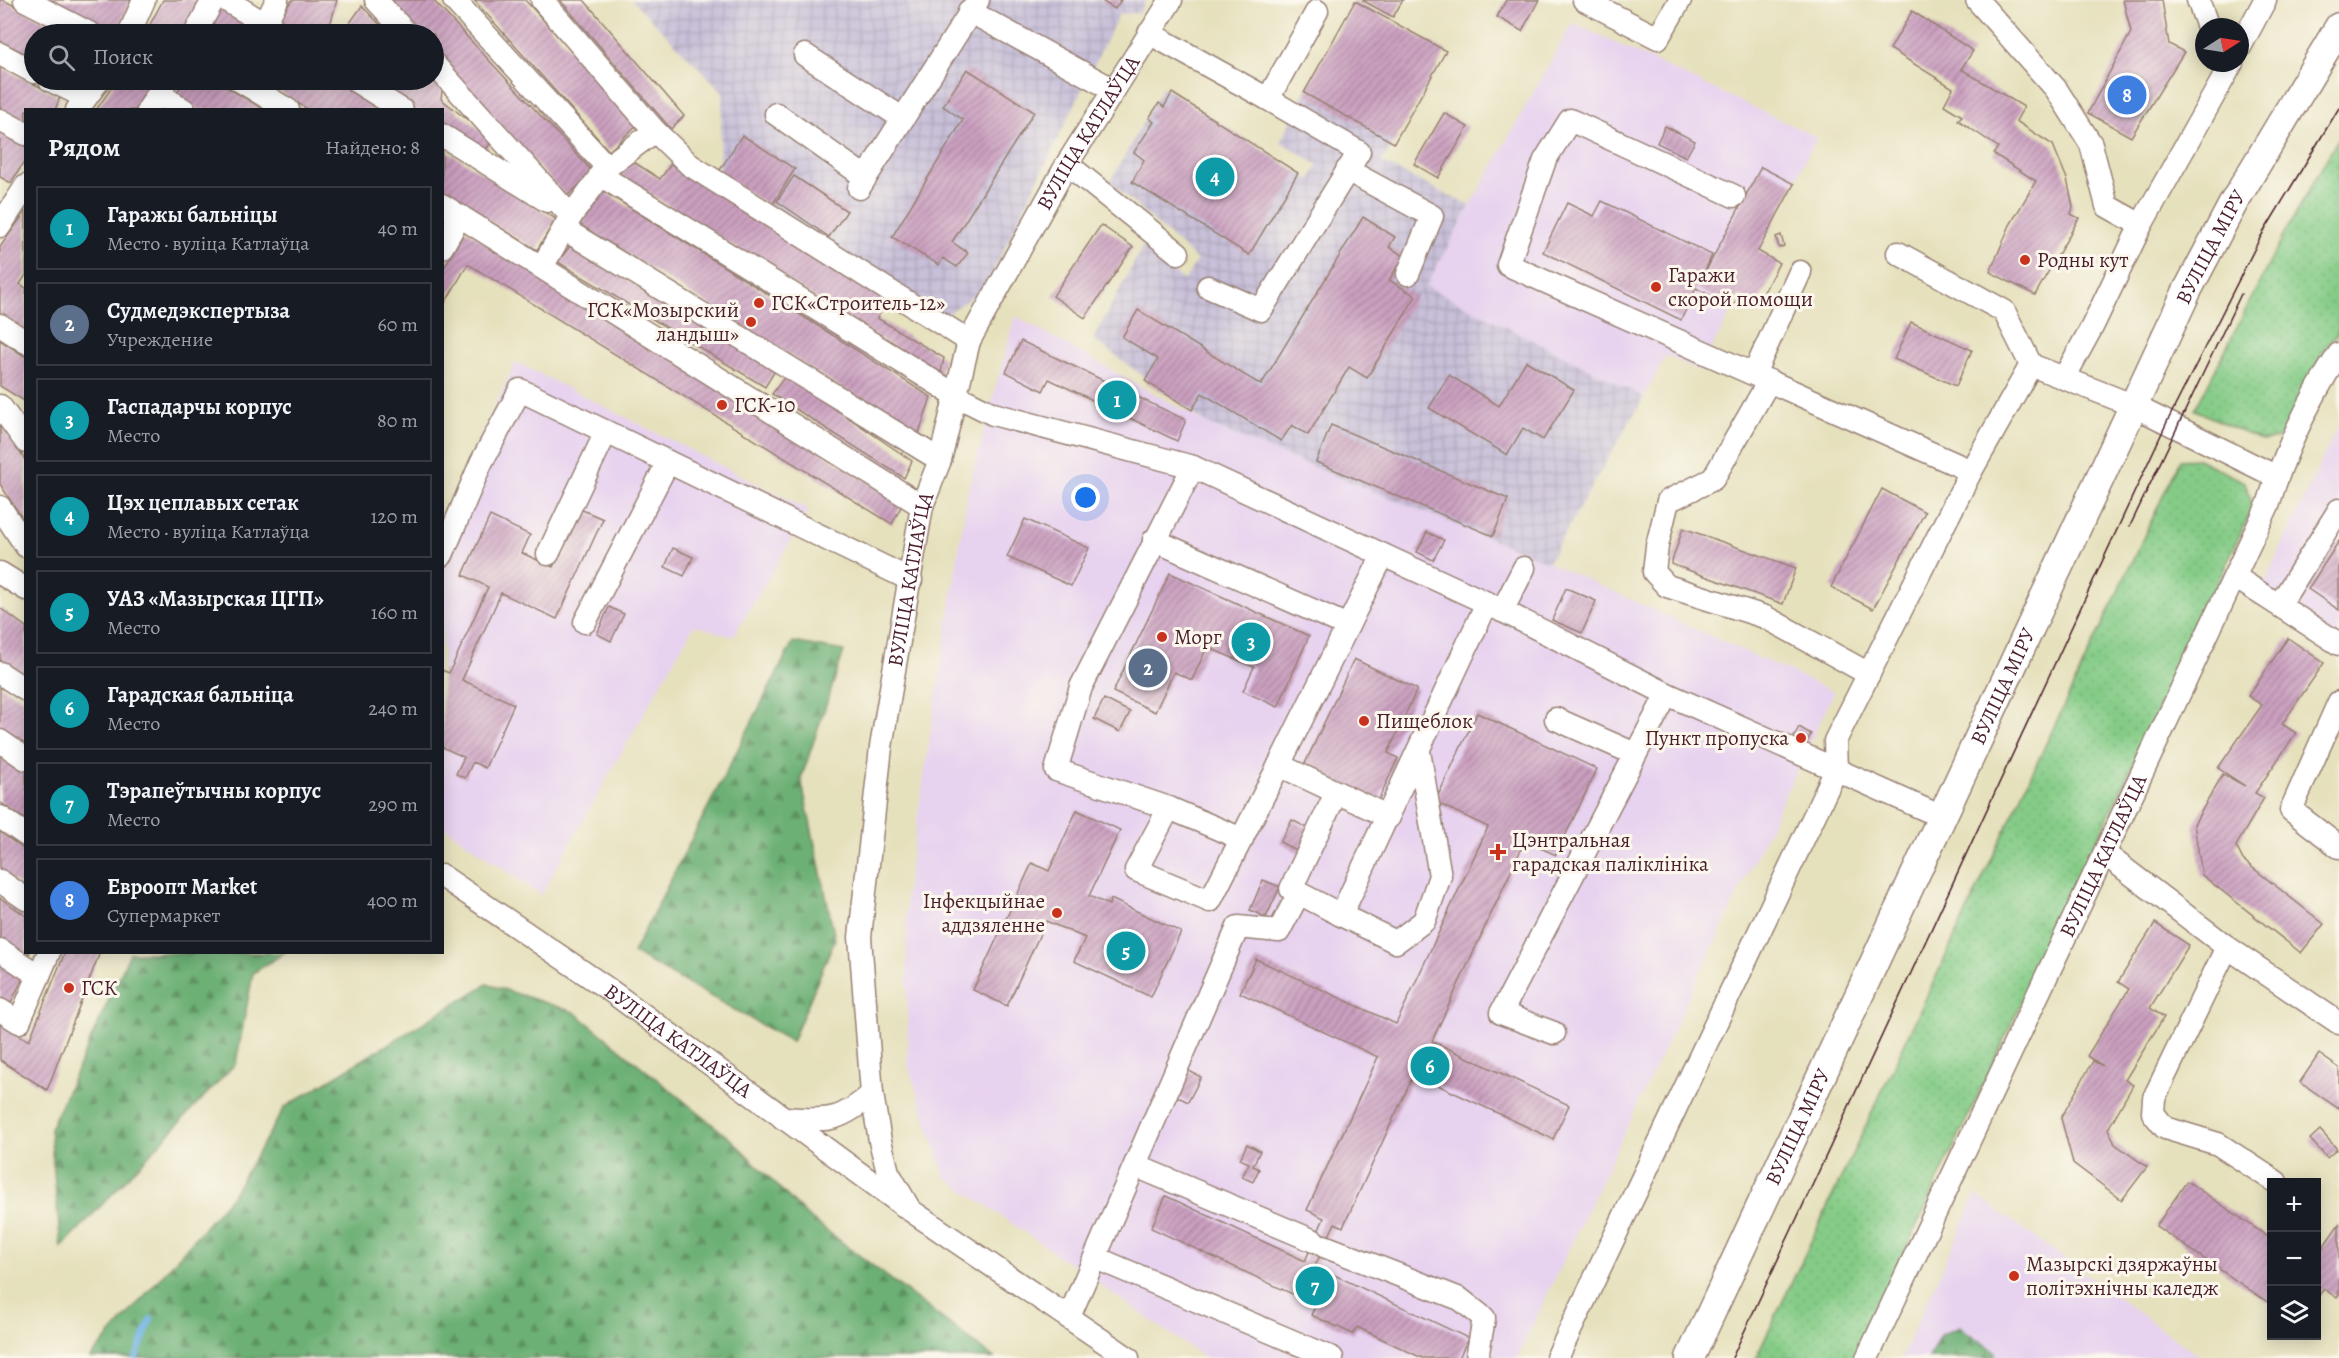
<!DOCTYPE html>
<html lang="ru">
<head>
<meta charset="utf-8">
<style>
	body { margin:0; font-family:Alegreya,serif; background:#20242c; color:#f1f3f6 }
	.controls { position:absolute; right:18px; bottom:18px; display:grid; overflow:hidden; border-radius:0px; box-shadow:0 3px 15px #0003 }
	.controls button { width:54px; height:54px; display:grid; place-items:center; padding:0; border:0; border-bottom:2px solid #363941; background:#171b24; color:#f1f3f6; font:30px sans-serif }
	.compass { position:absolute; left:2195px; top:18px; width:54px; height:54px; border-radius:50%; background:#171b24; box-shadow:0 3px 15px #0003; rotate:78deg }
	.you { position:absolute; left:1086px; top:498px; width:21px; height:21px; margin:-15px; border:4px solid #fff; border-radius:50%; background:#1a73e8; box-shadow:0 0 0 9px #1a73e833 }
	.badge { display:grid; place-items:center; width:39px; height:39px; border-radius:50%; background:#db2777; color:#fff; font-size:20px; font-weight:700 }
	.pin { position:absolute; translate:-50% -50%; border:3px solid #fff; box-shadow:0 2px 6px #0006 }
	.list { margin:0; padding:0; list-style:none }
	h2 { display:flex; justify-content:space-between; align-items:center; height:78px; margin:0; padding:0 24px; font-size:26px }
	h2 small { font-size:20px; font-weight:400; color:#9ea1a6 }
	.list li { display:grid; grid-template-columns:39px 1fr auto; gap:18px; align-items:center; box-sizing:border-box; height:84px; margin:0 12px 12px; padding:0 12px; border:2px solid #363941; border-radius:0px }
	.list b { display:block; font-size:22px; white-space:nowrap }
	.list p { margin:0; font-size:20px; white-space:nowrap; color:#9ea1a6 }
	.list em { font-size:20px; font-style:normal; color:#9ea1a6 }
	.icon { flex:none; width:33px; height:33px; fill:none; stroke:currentColor; stroke-width:2; stroke-linecap:round; stroke-linejoin:round }
	.map { position:relative; flex:none; width:2339px; height:1358px; overflow:hidden }
	.search { position:absolute; background:#171b24; box-shadow:0 3px 15px #0003; left:24px; top:24px; width:420px; height:66px; display:flex; align-items:center; gap:15px; box-sizing:border-box; padding:0 21px; border-radius:33px; color:#9ea1a6; font-size:22px }
	.panel { position:absolute; background:#171b24; box-shadow:0 3px 15px #0003; left:24px; top:108px; width:420px; height:846px; border-radius:0px }
	.map>svg:first-child { display:block }
</style>
</head>
<body>
<div class="map">
<svg width="2339" height="1358" viewBox="0 0 2339 1358">
	<defs>
		<pattern id="industrial-grid" width="8" height="8" patternUnits="userSpaceOnUse" patternTransform="scale(1.5)"><rect width="8" height="8" fill="#c8bfd8"/><path d="M0 4h8M4 0v8" fill="none" stroke="#ada4ba"/></pattern>
		<pattern id="green-dots" width="8" height="8" patternUnits="userSpaceOnUse" patternTransform="scale(1.5)"><rect width="8" height="8" fill="#85cc87"/><path d="M2 2h.1M6 6h.1" fill="none" stroke="#74af75" stroke-width="1.8" stroke-linecap="round"/></pattern>
		<pattern id="forest-firs" width="22" height="20" patternUnits="userSpaceOnUse" patternTransform="scale(1.5)"><rect width="22" height="20" fill="#6cb074"/><path d="M5 1l3.5 6h-7zM16 11l3.5 6h-7z" fill="#5b8f5f"/></pattern>
		<pattern id="building-hatch" width="6" height="6" patternUnits="userSpaceOnUse" patternTransform="scale(1.5)"><rect width="6" height="6" fill="#cba0c0"/><path d="M-1 1l2-2M0 6l6-6M5 7l2-2" fill="none" stroke="#a7829c"/></pattern>
	</defs>
	<rect width="100%" height="100%" fill="#fbf7ec"/>
	<filter id="ink" filterUnits="userSpaceOnUse"><feTurbulence type="fractalNoise" baseFrequency=".0167" numOctaves="2"/><feDisplacementMap in="SourceGraphic" scale="12" xChannelSelector="R" yChannelSelector="G"/><feConvolveMatrix kernelMatrix="1 2 1 2 8 2 1 2 1" color-interpolation-filters="sRGB"/></filter>
	<filter id="wash" filterUnits="userSpaceOnUse"><feTurbulence type="fractalNoise" baseFrequency=".008" numOctaves="4" result="noise"/><feDisplacementMap in="SourceGraphic" scale="24" xChannelSelector="R" yChannelSelector="G"/><feGaussianBlur stdDeviation="1.35" result="paint"/><feColorMatrix in="noise" values="0 0 0 0 0 0 0 0 0 0 0 0 0 0 0 0 0 1.4 0 .05"/><feComposite in="paint" operator="in"/></filter>
	<g filter="url(#wash)">
		<rect width="100%" height="100%" fill="#e6e1bd"/>
		<g fill="#e7d2ef">
			<path d="M1572 23 1817 137 1759 251 1779 263 1757 305 1739 296 1700 371 1666 355 1644 397 1426 286Z"/>
			<path d="M1015 316 1208 424 1548 562 1834 692 1517 1358H1205L945 1177 908 1065 906 893 968 490Z"/>
			<path d="M516 362 809 510 733 637 694 625 541 895 443 826 442 518Z"/>
			<path d="M2339 423V653L2257 599Z"/>
			<path d="M1976 1195 2202 1358H1901Z"/>
		</g>
		<g fill="url(#industrial-grid)">
			<path d="M632 0H1146L1139 13 1119 14 985 288 945 315 718 173 723 92Z"/>
			<path d="M1163 87 1310 180 1318 165 1281 142 1304 93 1394 143 1381 162 1470 206 1426 286 1644 397 1548 562 1208 424 1093 339 1143 246 1184 281 1197 260 1110 182Z"/>
		</g>
		<g fill="url(#green-dots)" stroke="#687659" stroke-width="1.5">
			<path d="M2339 137V332L2323 352 2285 429 2278 438 2262 441 2195 410 2283 236Z"/>
			<path d="M2198 459 2245 482 2253 507 1855 1358H1756L2180 460Z"/>
		</g>
		<g fill="url(#forest-firs)" stroke="#5b6850" stroke-width="1.5">
			<path d="M793 642 844 651 801 779 835 939 792 1042 633 953Z"/>
			<path d="M130 953H284L253 973 236 1063 61 1248 50 1129Z"/>
			<path d="M487 984 574 1012 733 1141 806 1215 994 1358H90L231 1197 285 1107Z"/>
			<path d="M1960 1327 1995 1352 1994 1358H1929L1940 1335Z"/>
		</g>
		<g fill="none" stroke-linecap="round" stroke-linejoin="round">
			<path stroke="#6fb3e5" stroke-width="6" d="M136 1358 151 1319"/>
		</g>
		<g id="blocks">
			<g fill="url(#building-hatch)">
				<path d="M0 0H3L70 34H34V58L0 41Z"/>
				<path d="M42 0H131L117 34H108Z"/>
				<path d="M163 0H204L187 34H145Z"/>
				<path d="M292 0H337L329 29 339 34H300L278 21Z"/>
				<path d="M386 0H433L593 172 566 197 434 52V34H418Z"/>
				<path d="M474 0H525L638 124 609 151Z"/>
				<path d="M560 0H584L684 116 671 129Z"/>
				<path d="M1100 0H1121L1115 9Z"/>
				<path d="M1362 0H1403L1393 17Z"/>
				<path d="M1506 0H1539L1522 31 1497 17Z"/>
				<path d="M2123 0H2162L2169 44 2184 52 2131 137 2088 113 2131 32Z"/>
				<path d="M1355 1 1446 51 1394 143 1304 93Z"/>
				<path d="M216 6 261 34H199Z"/>
				<path d="M362 6 387 32 385 34H342Z"/>
				<path d="M1912 11 1973 51 1961 69 2024 107 2016 121 2053 145 2067 179 2073 207 2071 214 2079 218 2035 295 1990 272 2010 225 2036 181 1994 154 1998 147 1958 120 1962 116 1944 105 1953 88 1890 49Z"/>
				<path d="M0 67 60 97 55 110H26V122L0 109Z"/>
				<path d="M967 69 1034 112 952 242 968 253 957 267 943 258 939 265 892 237 963 120 943 106Z"/>
				<path d="M117 80H160L139 110H96Z"/>
				<path d="M183 80H215L265 110H199L176 95Z"/>
				<path d="M261 80H333L381 110H309Z"/>
				<path d="M368 80H434L443 84 441 99 493 140 483 154 442 128V110H414Z"/>
				<path d="M1172 93 1298 173 1249 255 1132 182 1144 160 1134 152 1154 122 1149 118 1159 103 1164 107Z"/>
				<path d="M1444 113 1468 127 1438 178 1414 164Z"/>
				<path d="M1665 126 1695 141 1686 157 1657 143Z"/>
				<path d="M0 133 26 147V159L11 183 0 177Z"/>
				<path d="M742 135 795 169 771 207 718 173Z"/>
				<path d="M442 148 556 219 537 250 442 192Z"/>
				<path d="M626 157 660 179 671 164 887 302 877 318 944 358 940 377 614 171Z"/>
				<path d="M1761 167 1794 184 1758 251 1779 263 1757 305 1739 295 1733 307 1696 288 1681 320 1543 252 1567 203 1594 216 1602 201 1712 255 1700 282Z"/>
				<path d="M794 176 847 211 829 237 777 201Z"/>
				<path d="M600 189 931 397 918 436 579 224Z"/>
				<path d="M26 211V275L20 284 26 288V331L0 314V247Z"/>
				<path d="M1363 217 1395 237 1389 247 1404 256 1389 280 1416 296 1367 378 1349 367 1308 435 1292 425 1281 441 1202 393 1192 410 1145 381 1158 359 1122 337 1138 310 1261 385Z"/>
				<path d="M1101 225 1133 247 1085 318 1053 296Z"/>
				<path d="M466 230 903 503 892 524 468 264 442 308V271Z"/>
				<path d="M1781 235 1784 246 1779 248 1776 237Z"/>
				<path d="M570 246 776 369 765 387 558 262Z"/>
				<path d="M1911 322 1972 350 1956 386 1894 359Z"/>
				<path d="M0 340 26 357V402L0 386Z"/>
				<path d="M1021 341 1186 420 1177 441 1049 379 1043 391 1006 372Z"/>
				<path d="M1526 361 1574 390 1543 440 1523 428 1507 455 1429 408 1449 375 1499 406Z"/>
				<path d="M786 375 912 461 904 478 772 394Z"/>
				<path d="M0 424 26 461V524L0 484Z"/>
				<path d="M1331 425 1508 499 1493 536 1316 462Z"/>
				<path d="M1882 489 1925 512 1873 609 1831 587Z"/>
				<path d="M580 509 603 519 557 619 501 593 462 680 514 704 485 768 473 762 465 778 456 774 464 757 442 747V670L449 673 488 587 463 575 490 516 530 535 522 553 553 567Z"/>
				<path d="M1025 519 1089 548 1071 586 1007 557Z"/>
				<path d="M1683 528 1796 568 1783 604 1671 564Z"/>
				<path d="M1427 532 1444 540 1433 560 1417 552Z"/>
				<path d="M2339 541V610L2308 589Z"/>
				<path d="M673 548 693 557 684 576 665 567Z"/>
				<path d="M1170 573 1309 636 1278 707 1243 691 1254 667 1207 647 1192 680 1174 672 1155 712 1113 692Z"/>
				<path d="M1566 588 1596 601 1582 633 1552 620Z"/>
				<path d="M609 607 624 614 611 641 597 634Z"/>
				<path d="M0 608 26 627V677L0 661Z"/>
				<path d="M2288 638 2324 663 2282 724 2296 733 2255 793 2264 798 2236 846 2243 860 2324 924 2301 953 2202 875 2194 824 2223 774 2245 786 2218 768 2262 705 2248 696Z"/>
				<path d="M1354 659 1417 689 1388 753 1398 758 1377 803 1303 768Z"/>
				<path d="M0 685 26 702V751L0 733Z"/>
				<path d="M1104 699 1130 712 1120 732 1094 719Z"/>
				<path d="M1477 713 1597 769 1556 855 1525 841 1432 1041 1569 1105 1553 1139 1414 1074 1343 1227 1335 1223 1315 1266 1468 1338 1459 1358H1422L1357 1327 1353 1334 1311 1315 1316 1305 1151 1228 1166 1196 1305 1261 1324 1218 1307 1210 1378 1057 1240 993 1256 959 1396 1024 1488 827 1435 802Z"/>
				<path d="M1799 727 1811 734 1803 748 1792 741Z"/>
				<path d="M0 753 26 770V820L0 802Z"/>
				<path d="M1077 810 1120 830 1089 896 1109 905 1111 899 1181 932 1151 997 1074 961 1085 938 1046 921 1007 1006 973 990 1032 863 1049 871Z"/>
				<path d="M1292 820 1311 830 1300 853 1280 842Z"/>
				<path d="M0 832 26 851V889L0 872Z"/>
				<path d="M1263 880 1280 887 1266 917 1250 910Z"/>
				<path d="M0 898 26 916V952H30L27 957 0 939Z"/>
				<path d="M2155 923 2189 945 2150 1008 2164 1017 2125 1080 2133 1085 2108 1129 2115 1144 2147 1167 2122 1200 2073 1163 2061 1118 2093 1061 2103 1066 2087 1056 2129 989 2118 982Z"/>
				<path d="M65 952H100L47 1090 0 1060V1023L29 1041Z"/>
				<path d="M0 963 23 978 7 1011 0 1006Z"/>
				<path d="M2319 1054 2339 1068V1109L2300 1082Z"/>
				<path d="M1187 1070 1201 1077 1188 1102 1174 1095Z"/>
				<path d="M2320 1130 2337 1149 2327 1158 2310 1139Z"/>
				<path d="M1247 1144 1260 1151 1253 1166 1259 1169 1253 1182 1242 1177 1249 1163 1240 1159Z"/>
				<path d="M2187 1181 2271 1239V1299L2269 1303 2156 1226Z"/>
				<path d="M2339 1224V1295L2337 1298 2324 1289 2316 1299V1257Z"/>
			</g>
		</g>
	</g>
	<g filter="url(#ink)">
		<use href="#blocks" fill-opacity="0" stroke="#988074" stroke-width="1.5"/>
		<g fill="none" stroke-linecap="round" stroke-linejoin="round">
			<g stroke="#988074" stroke-width="25">
				<g id="minor">
					<path d="M25 0 91 34"/>
					<path d="M226 0 282 34"/>
					<path d="M376 0 407 34"/>
					<path d="M454 0 607 167"/>
					<path d="M542 0 655 131 690 165 969 341"/>
					<path d="M1584 0 1658 38 1680 0"/>
					<path d="M1977 0 2056 89 2091 144 2107 206 2141 225"/>
					<path d="M2198 0 2208 27"/>
					<path d="M969 11 1114 90"/>
					<path d="M265 24 277 0"/>
					<path d="M1149 33 1268 99 1317 11"/>
					<path d="M129 34 144 0"/>
					<path d="M195 34 213 0"/>
					<path d="M2240 47 2265 0"/>
					<path d="M0 54 34 72"/>
					<path d="M805 55 902 118"/>
					<path d="M434 64 571 216"/>
					<path d="M50 80 85 97"/>
					<path d="M239 80 288 110"/>
					<path d="M354 80 402 110"/>
					<path d="M158 93 184 110"/>
					<path d="M77 110 99 80"/>
					<path d="M148 110 167 80"/>
					<path d="M776 114 865 177"/>
					<path d="M0 120 26 134"/>
					<path d="M442 135 547 201"/>
					<path d="M1067 164 1178 253"/>
					<path d="M1347 170 1432 216 1408 274"/>
					<path d="M600 175 957 396 993 414 1193 467 1487 603 1667 694 1942 817"/>
					<path d="M859 188 978 0"/>
					<path d="M1734 196 1570 120 1545 160 1508 265 1971 471 2031 365 2132 405 2277 477"/>
					<path d="M442 205 922 506"/>
					<path d="M0 226 26 186"/>
					<path d="M564 229 940 460"/>
					<path d="M442 247 460 216"/>
					<path d="M1898 253 2004 311 2031 365"/>
					<path d="M542 267 571 216 607 167 655 131"/>
					<path d="M1208 287 1261 310 1359 152 1268 99"/>
					<path d="M0 325 26 342"/>
					<path d="M1754 374 1800 272"/>
					<path d="M2064 378 2092 327 2141 225 2232 63"/>
					<path d="M1769 381 1713 479 1668 501 1657 546 1654 572 1667 586 1765 617 1869 674"/>
					<path d="M0 406 26 442"/>
					<path d="M1193 467 1081 687 1056 770 1169 808 1242 839"/>
					<path d="M0 507 26 546"/>
					<path d="M1154 540 1348 626"/>
					<path d="M548 554 606 432"/>
					<path d="M442 555 481 463 520 390 911 580"/>
					<path d="M1383 555 1279 765 1389 817"/>
					<path d="M0 573 26 589"/>
					<path d="M2235 577 2339 644"/>
					<path d="M2280 604 2339 510"/>
					<path d="M1502 611 1524 568"/>
					<path d="M585 622 668 462"/>
					<path d="M0 673 26 690"/>
					<path d="M2339 702 2291 810 2339 847"/>
					<path d="M1556 719 1635 754"/>
					<path d="M0 741 26 759"/>
					<path d="M1419 751 1440 876 1424 921 1396 942 1341 915 1487 603"/>
					<path d="M1336 793 1291 889 1341 915"/>
					<path d="M1169 808 1136 870 1210 901 1279 765"/>
					<path d="M0 817 26 835"/>
					<path d="M2105 854 2227 947 2339 1023"/>
					<path id="s1" d="M442 876 608 989 904 1206"/>
					<path d="M0 881 26 899"/>
					<path d="M2227 947 2154 1098 2153 1113 2165 1128 2218 1144 2276 1182"/>
					<path d="M0 950 39 976"/>
					<path d="M0 1010 19 1022 49 952"/>
					<path d="M1554 1033 1501 1013 1667 694"/>
					<path d="M783 1118C829 1120 836 1124 872 1094"/>
					<path d="M1136 1166 1314 1241"/>
					<path d="M1324 1246 1460 1299 1484 1318 1477 1358"/>
					<path d="M1096 1258 1332 1358"/>
					<path d="M1069 1317 1238 927 1279 931 1299 893"/>
					<path id="s2" d="M1128 1358 910 1210 888 1172 880 1141 872 1094 860 937 881 747 922 506 940 460 969 341 1067 164 1171 0"/>
					<path d="M1557 1358 1836 770 1835 741 1971 471"/>
					<path id="s3" d="M1867 1358 2268 505C2283 455 2310 397 2339 354"/>
				</g>
			</g>
			<g stroke="#988074" stroke-width="31">
				<g id="major">
					<path id="s4" d="M1690 1358 2187 291 2234 202 2339 27"/>
				</g>
			</g>
			<use href="#minor" stroke="#fff" stroke-width="22"/>
			<use href="#major" stroke="#fff" stroke-width="28"/>
			<g stroke="#4a1f2b" stroke-width="1.5">
				<path d="M2130 526 2241 294"/>
				<path d="M1732 1358 2167 422 2260 238 2339 108"/>
			</g>
		</g>
	</g>
	<g fill="#c8321e" stroke="#fbf7ec" stroke-width="2">
		<circle cx="2025" cy="260" r="6"/>
		<circle cx="1656" cy="287" r="6"/>
		<circle cx="759" cy="303" r="6"/>
		<circle cx="751" cy="322" r="6"/>
		<circle cx="722" cy="405" r="6"/>
		<circle cx="1162" cy="637" r="6"/>
		<circle cx="1364" cy="721" r="6"/>
		<circle cx="1801" cy="738" r="6"/>
		<path d="M1495 843h6v6h6v6h-6v6h-6v-6h-6v-6h6z"/>
		<circle cx="1057" cy="913" r="6"/>
		<circle cx="69" cy="988" r="6"/>
		<circle cx="2014" cy="1276" r="6"/>
	</g>
	<g text-anchor="middle" stroke-width="6" stroke-linejoin="round" paint-order="stroke">
		<g font-size="21" fill="#4a1f2b" stroke="#fbf7ec">
			<text dy="7" stroke="none"><textPath href="#s2" startOffset="1392">ВУЛІЦА КАТЛАЎЦА</textPath></text>
			<text dy="7" stroke="none"><textPath href="#s4" startOffset="1227">ВУЛІЦА МІРУ</textPath></text>
			<text dy="7" stroke="none"><textPath href="#s2" startOffset="906">ВУЛІЦА КАТЛАЎЦА</textPath></text>
			<text dy="7" stroke="none"><textPath href="#s4" startOffset="741">ВУЛІЦА МІРУ</textPath></text>
			<text dy="7" stroke="none"><textPath href="#s3" startOffset="555">ВУЛІЦА КАТЛАЎЦА</textPath></text>
			<text dy="7" stroke="none"><textPath href="#s1" startOffset="288">ВУЛІЦА КАТЛАЎЦА</textPath></text>
			<text dy="7" stroke="none"><textPath href="#s4" startOffset="255">ВУЛІЦА МІРУ</textPath></text>
		</g>
		<g font-size="21" fill="#4a1f2b" stroke="#fbf7ec" text-anchor="start">
			<text x="2037" y="267">Родны кут</text>
			<text x="1668" y="282">Гаражи<tspan x="1668" dy="24">скорой помощи</tspan></text>
			<text x="771" y="310">ГСК«Строитель-12»</text>
			<text x="739" y="317" text-anchor="end">ГСК«Мозырский<tspan x="739" dy="24">ландыш»</tspan></text>
			<text x="734" y="412">ГСК-10</text>
			<text x="1174" y="644">Морг</text>
			<text x="1376" y="728">Пищеблок</text>
			<text x="1789" y="745" text-anchor="end">Пункт пропуска</text>
			<text x="1512" y="847">Цэнтральная<tspan x="1512" dy="24">гарадская паліклініка</tspan></text>
			<text x="1045" y="908" text-anchor="end">Інфекцыйнае<tspan x="1045" dy="24">аддзяленне</tspan></text>
			<text x="81" y="995">ГСК</text>
			<text x="2026" y="1271">Мазырскі дзяржаўны<tspan x="2026" dy="24">політэхнічны каледж</tspan></text>
		</g>
	</g>
</svg>
<div class="controls">
<button>+</button>
<button>−</button>
<button><svg class="icon" aria-label="layers" viewBox="0 0 24 24"><path d="M12 4l9 5-9 5-9-5zM3 14l9 5 9-5"/></svg></button>
</div>
<svg class="compass" viewBox="-18 -18 36 36"><path d="M0-13l5 13h-10z" fill="#e53935"/><path d="M0 13l5-13h-10z" fill="#9ea1a6"/></svg>
<div class="you"></div>
<div class="pin badge" style="left:1117px;top:400px;background:#0f9aa8">1</div>
<div class="pin badge" style="left:1148px;top:668px;background:#5c6f8a">2</div>
<div class="pin badge" style="left:1251px;top:642px;background:#0f9aa8">3</div>
<div class="pin badge" style="left:1215px;top:177px;background:#0f9aa8">4</div>
<div class="pin badge" style="left:1126px;top:951px;background:#0f9aa8">5</div>
<div class="pin badge" style="left:1430px;top:1066px;background:#0f9aa8">6</div>
<div class="pin badge" style="left:1315px;top:1286px;background:#0f9aa8">7</div>
<div class="pin badge" style="left:2127px;top:95px;background:#3f7fe0">8</div>
<div class="search"><svg class="icon" aria-label="search" viewBox="0 0 24 24"><circle cx="10" cy="10" r="6"/><path d="M15 15l6 6"/></svg>Поиск</div>
<section class="panel">
<h2>Рядом<small>Найдено: 8</small></h2>
<ul class="list">
<li><span class="badge" style="background:#0f9aa8">1</span><div><b>Гаражы бальніцы</b><p>Место · вуліца Катлаўца</p></div><em>40 m</em></li>
<li><span class="badge" style="background:#5c6f8a">2</span><div><b>Судмедэкспертыза</b><p>Учреждение</p></div><em>60 m</em></li>
<li><span class="badge" style="background:#0f9aa8">3</span><div><b>Гаспадарчы корпус</b><p>Место</p></div><em>80 m</em></li>
<li><span class="badge" style="background:#0f9aa8">4</span><div><b>Цэх цеплавых сетак</b><p>Место · вуліца Катлаўца</p></div><em>120 m</em></li>
<li><span class="badge" style="background:#0f9aa8">5</span><div><b>УАЗ «Мазырская ЦГП»</b><p>Место</p></div><em>160 m</em></li>
<li><span class="badge" style="background:#0f9aa8">6</span><div><b>Гарадская бальніца</b><p>Место</p></div><em>240 m</em></li>
<li><span class="badge" style="background:#0f9aa8">7</span><div><b>Тэрапеўтычны корпус</b><p>Место</p></div><em>290 m</em></li>
<li><span class="badge" style="background:#3f7fe0">8</span><div><b>Евроопт Market</b><p>Супермаркет</p></div><em>400 m</em></li>
</ul>
</section>
</div>
</body>
</html>
